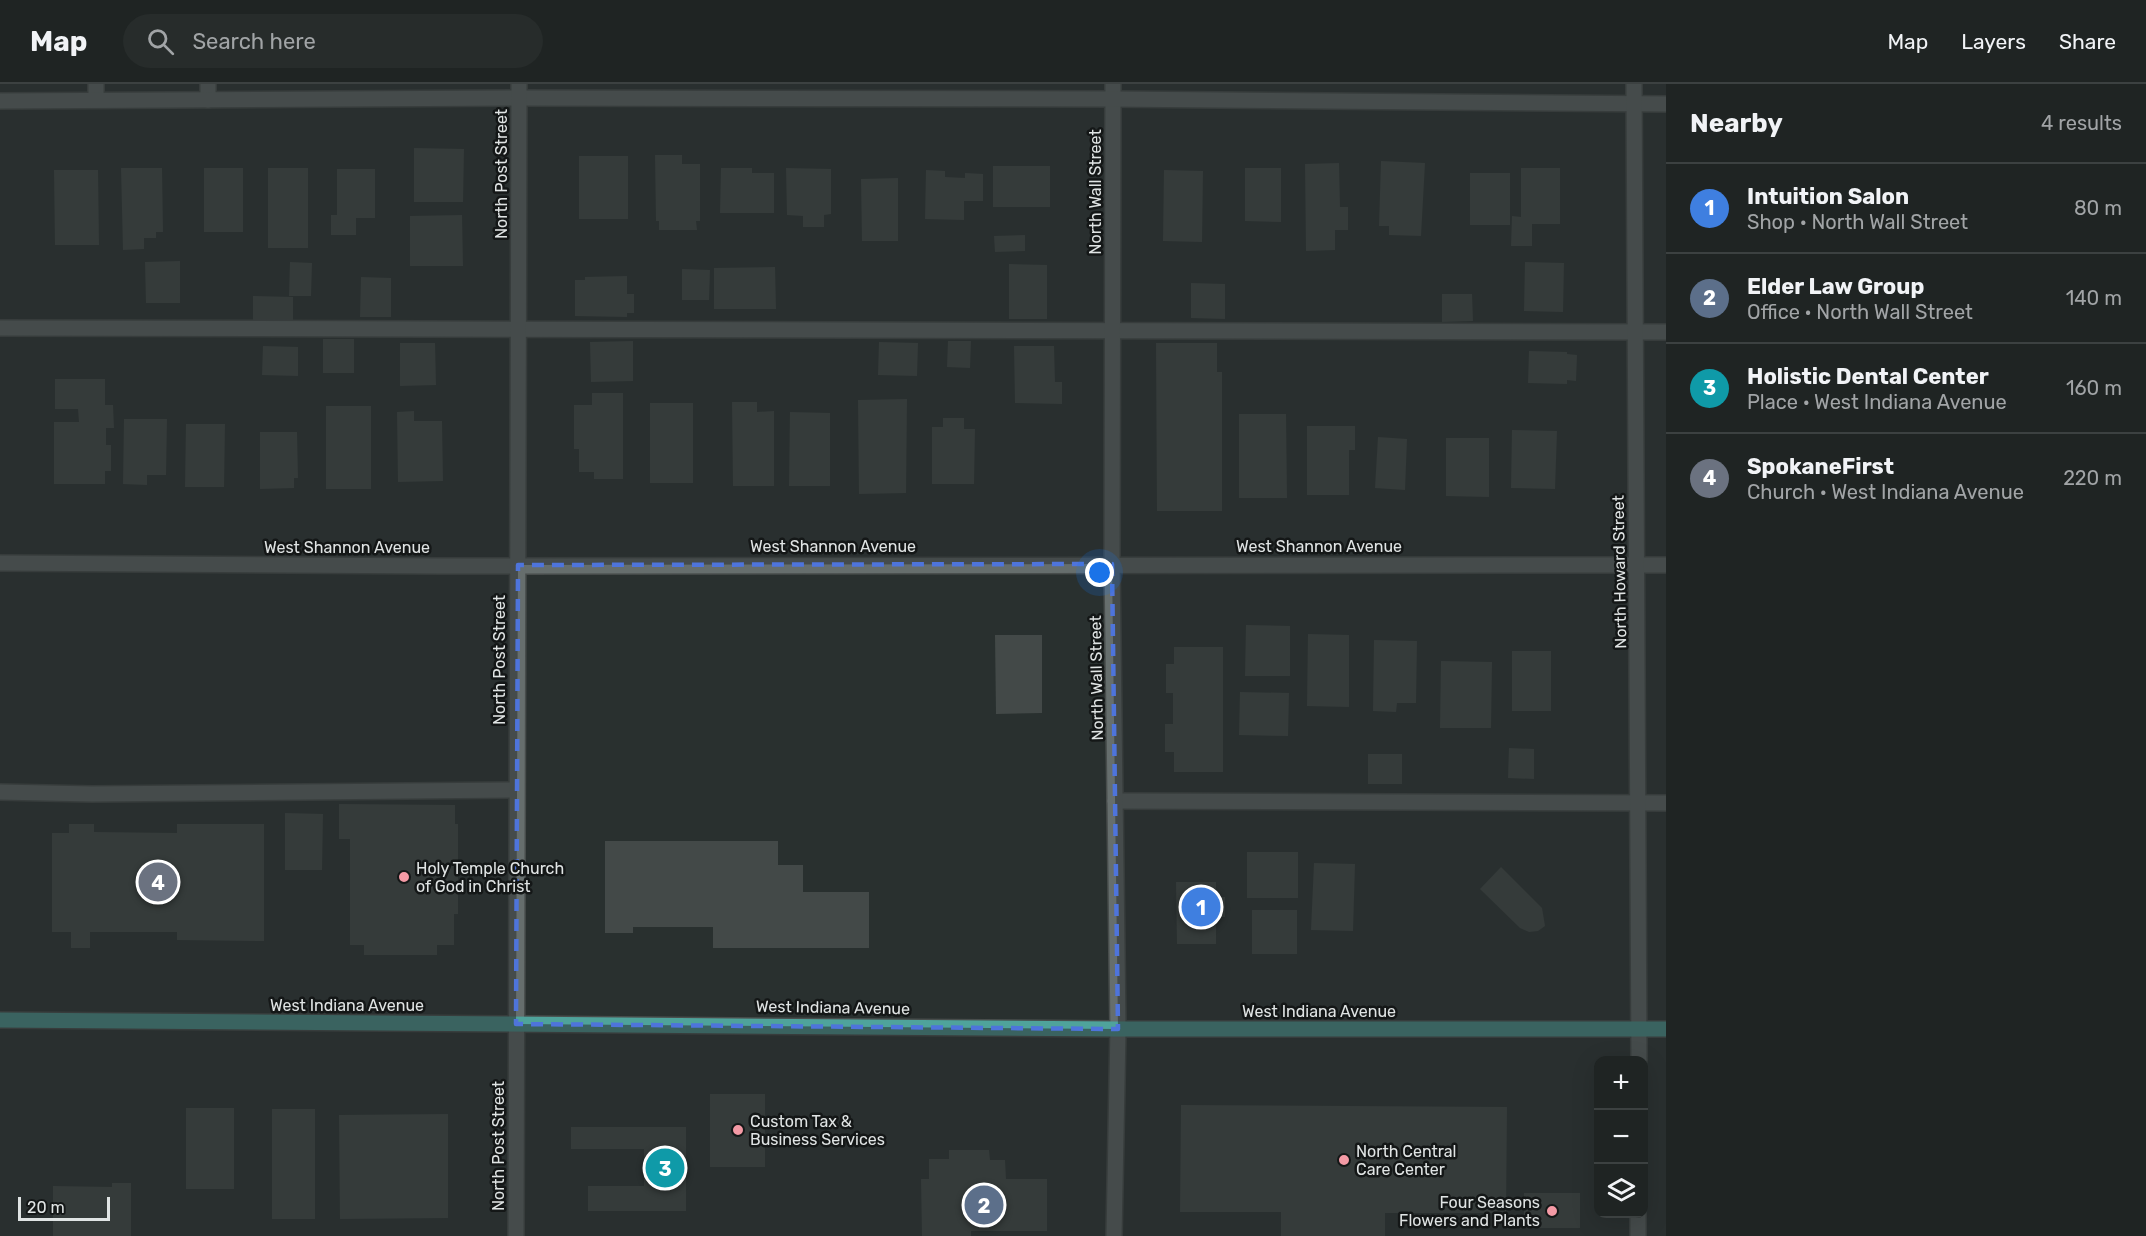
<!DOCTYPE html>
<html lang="en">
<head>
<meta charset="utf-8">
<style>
	body { margin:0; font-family:Rubik,sans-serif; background:#272c2b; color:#f1f3f6 }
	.controls { position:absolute; right:18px; bottom:18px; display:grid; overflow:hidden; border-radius:12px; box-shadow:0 6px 24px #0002 }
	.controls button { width:54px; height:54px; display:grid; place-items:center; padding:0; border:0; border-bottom:2px solid #3c4141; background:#1f2423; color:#f1f3f6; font:30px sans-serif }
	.scale { position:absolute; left:18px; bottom:15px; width:92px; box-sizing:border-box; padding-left:6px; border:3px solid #e0e4e4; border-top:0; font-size:16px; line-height:21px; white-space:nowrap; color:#e0e4e4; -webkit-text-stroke:4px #141717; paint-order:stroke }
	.you { position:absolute; left:1100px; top:489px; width:21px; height:21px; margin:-15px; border:4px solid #fff; border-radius:50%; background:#1a73e8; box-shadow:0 0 0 9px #1a73e833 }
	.badge { display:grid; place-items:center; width:39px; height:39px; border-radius:50%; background:#0b8043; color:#fff; font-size:20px; font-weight:700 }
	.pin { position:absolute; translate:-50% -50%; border:3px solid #fff; box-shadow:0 2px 6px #0006 }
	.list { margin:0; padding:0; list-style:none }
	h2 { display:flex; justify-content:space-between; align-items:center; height:78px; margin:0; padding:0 24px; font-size:26px }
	h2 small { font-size:20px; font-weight:400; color:#a1a4a6 }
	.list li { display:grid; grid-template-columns:39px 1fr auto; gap:18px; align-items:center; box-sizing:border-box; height:90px; padding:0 24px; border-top:2px solid #3c4141 }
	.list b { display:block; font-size:22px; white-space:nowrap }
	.list p { margin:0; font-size:20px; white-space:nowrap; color:#a1a4a6 }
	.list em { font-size:20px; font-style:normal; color:#a1a4a6 }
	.icon { flex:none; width:33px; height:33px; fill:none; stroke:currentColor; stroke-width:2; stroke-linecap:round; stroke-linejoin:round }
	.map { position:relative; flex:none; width:1666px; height:1152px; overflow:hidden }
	header { display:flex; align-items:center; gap:36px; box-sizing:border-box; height:84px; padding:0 30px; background:#1f2423; border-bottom:2px solid #3c4141 }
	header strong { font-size:28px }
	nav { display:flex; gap:33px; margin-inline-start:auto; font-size:21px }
	.search { width:420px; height:54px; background:#272c2b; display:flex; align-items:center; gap:15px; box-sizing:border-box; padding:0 21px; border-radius:33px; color:#a1a4a6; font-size:22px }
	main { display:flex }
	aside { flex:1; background:#1f2423 }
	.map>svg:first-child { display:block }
</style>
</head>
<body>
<header>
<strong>Map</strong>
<div class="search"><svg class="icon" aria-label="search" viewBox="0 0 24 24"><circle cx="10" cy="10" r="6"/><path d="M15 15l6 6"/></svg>Search here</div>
<nav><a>Map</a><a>Layers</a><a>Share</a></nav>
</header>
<main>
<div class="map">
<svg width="1666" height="1152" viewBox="0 0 1666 1152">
	<rect width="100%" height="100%" fill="#29302f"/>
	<g fill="#434948">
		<path d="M414 64 464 65 463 118H414Z"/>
		<path d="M655 71H682V80H700V137H696L697 146H659V137H656Z"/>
		<rect x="579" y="72" width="49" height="63"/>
		<path d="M1381 77 1425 79 1421 152 1389 151V142H1379Z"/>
		<path d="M1339 79 1340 123H1348V146H1335V166L1306 167 1305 80Z"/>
		<rect x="993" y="82" width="57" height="41"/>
		<path d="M121 84H162L163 148H156V154H144V165L123 166Z"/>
		<rect x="204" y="84" width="39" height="64"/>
		<rect x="268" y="84" width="40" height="80"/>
		<path d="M721 84H752V89H774V129H720Z"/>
		<path d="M786 84 831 85V130L824 131V143H803V132L787 131Z"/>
		<path d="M1245 84H1281V138L1245 137Z"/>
		<path d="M1521 84H1560V140H1532V162H1511L1512 132 1521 133Z"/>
		<path d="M337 85H375V134H356V151H331V131H337Z"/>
		<path d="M54 86H98L99 161H55Z"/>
		<path d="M926 86 945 87V93L965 94V89L983 90V117H964V136L925 135Z"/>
		<path d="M1164 86 1203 87 1202 158 1163 157Z"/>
		<rect x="1470" y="89" width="40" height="52"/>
		<path d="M898 94V157H862L861 95Z"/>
		<path d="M462 131 463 182H410V132Z"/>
		<path d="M1025 151V167L995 168 994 152Z"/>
		<path d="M180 177V219H146L145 178Z"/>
		<path d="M290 178 312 179 311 212H289Z"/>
		<path d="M1525 178 1564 179 1563 228 1524 227Z"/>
		<path d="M1009 180 1047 181V235H1009Z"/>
		<path d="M775 183 776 225H714V184Z"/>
		<path d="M682 185 710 186 709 216H682Z"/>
		<path d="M627 192V210H634V229H627V233L575 232V196H585V193Z"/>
		<path d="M361 193 391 194V233H360Z"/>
		<path d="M1191 199 1225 200V235L1191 234Z"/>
		<path d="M1442 210H1472L1473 237 1442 238Z"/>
		<path d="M253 212 293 213V236H253Z"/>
		<rect x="323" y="255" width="31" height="34"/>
		<path d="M633 257V297L591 298 590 258Z"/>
		<path d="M948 257H971L970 284 947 283Z"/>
		<path d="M879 258 918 259 917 292 878 291Z"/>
		<path d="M400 259H435L436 301 400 302Z"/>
		<path d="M1156 259H1217V288H1222V427H1157Z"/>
		<path d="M263 262 298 263V292L262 291Z"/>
		<path d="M1014 262H1054L1055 298H1062V320L1015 319Z"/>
		<path d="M1529 267 1567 268V270L1577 271 1576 297 1567 296V300L1528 299Z"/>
		<path d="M55 295H105V321H113L114 344H106V361H111V387H105V400H54V338H79L78 325H55Z"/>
		<path d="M592 309H623V395H594V388H579V365H574V321H592Z"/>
		<path d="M907 315 906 409 859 410 858 316Z"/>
		<path d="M732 318H757V328L774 327V402H733Z"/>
		<rect x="650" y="319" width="43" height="80"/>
		<rect x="326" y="322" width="45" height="83"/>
		<path d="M414 327V337H442L443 397 398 398 397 328Z"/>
		<path d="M790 328 830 329V402H789Z"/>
		<path d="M1239 330H1286L1287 414H1239Z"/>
		<path d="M943 334H964V345H975L974 400H932V343H943Z"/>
		<path d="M124 335H167L166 391H147V401L123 400Z"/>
		<path d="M186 340H225L224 403H185Z"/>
		<path d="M1307 342H1355V366H1349V411H1307Z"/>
		<path d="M1512 346 1557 347 1555 405 1511 404Z"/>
		<path d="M260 348H297L298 394H294V404L260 405Z"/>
		<path d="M1378 353 1407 355 1405 406 1375 404Z"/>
		<path d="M1446 354H1489V413L1446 412Z"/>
		<path d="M1246 541 1290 542V592H1245Z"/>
		<path d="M1308 550 1349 551V623L1307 622Z"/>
		<path d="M995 551H1042V629L996 630Z"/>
		<path d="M1374 556 1417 557 1416 619H1397L1396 628 1373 627Z"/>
		<path d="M1174 563H1223V688H1174V668H1165V640H1173V609H1166V580H1174Z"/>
		<rect x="1512" y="567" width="39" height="60"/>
		<path d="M1441 577 1492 578 1491 644H1440Z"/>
		<path d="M1240 608 1289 609 1288 652 1239 651Z"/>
		<path d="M1509 664 1534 665V695L1508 694Z"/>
		<rect x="1368" y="670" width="34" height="30"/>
		<path d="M339 720 455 721V740H458V830H454V861H437V871H364V861H350V755H339Z"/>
		<path d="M285 729 323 730 322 786H285Z"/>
		<path d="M69 740H94V748L177 749V740H264V857L177 856V848H90V864H71V848H52V749H69Z"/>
		<path d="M605 757H778V781H803V808H869V864H713V843H633V849H605Z"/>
		<rect x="1247" y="768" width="51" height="46"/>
		<path d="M1314 779 1355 780 1353 847 1311 846Z"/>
		<path d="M1501 783 1542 824 1545 842 1538 847 1529 848 1520 844 1480 805Z"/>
		<path d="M1176 798H1216V813H1225V833H1216V860H1177Z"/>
		<rect x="1252" y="826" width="45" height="44"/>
		<rect x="710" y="1010" width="55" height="73"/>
		<path d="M1181 1021 1507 1023 1506 1129H1385V1152H1281V1128H1180Z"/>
		<rect x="186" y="1024" width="48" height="81"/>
		<rect x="272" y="1025" width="43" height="110"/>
		<path d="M448 1030V1134L340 1135 339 1031Z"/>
		<path d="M571 1043H686V1127H588V1102H644V1065H571Z"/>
		<path d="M949 1066H989L990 1076H1005L1006 1095H1047V1147H971V1152H922L921 1095H929V1075H949Z"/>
		<path d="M112 1099H131V1152H53V1102L112 1103Z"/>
		<rect x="1524" y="1109" width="56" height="35"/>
	</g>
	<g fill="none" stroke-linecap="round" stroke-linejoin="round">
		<g stroke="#484d4c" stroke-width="18">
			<g id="service">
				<path d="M96 0V16"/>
				<path d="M208 0V16"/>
				<path d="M0 244 1666 248"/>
				<path d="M0 708 92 710 516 706"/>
				<path d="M1115 717 1666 719"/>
			</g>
		</g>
		<g stroke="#484d4c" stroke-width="18">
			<g id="minor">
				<path d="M1113 0 1112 480 1118 945 1114 1152"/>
				<path d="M0 17 519 14 1113 15 1666 20"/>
				<path d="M0 479 438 482 1666 481"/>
			</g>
		</g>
		<g stroke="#484d4c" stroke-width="18">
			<g id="tertiary">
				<path d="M1634 0 1639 976"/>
				<path d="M516 1152 519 0"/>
				<path d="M1638 1152V1130"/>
			</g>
		</g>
		<g stroke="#484d4c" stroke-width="18">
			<path id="primary" d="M0 936 1118 945H1666"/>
		</g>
		<use href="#service" stroke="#666e6d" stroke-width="15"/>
		<use href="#minor" stroke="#666e6d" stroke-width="15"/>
		<use href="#tertiary" stroke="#666e6d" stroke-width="15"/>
		<use href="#primary" stroke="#4fa39b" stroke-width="15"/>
	</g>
	<path d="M0 0H1666V1152H0ZM1112 480 1118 945 516 940 518 481Z" fill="#29302f" fill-opacity=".55" fill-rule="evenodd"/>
	<path fill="none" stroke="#4e74db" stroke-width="4.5" stroke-dasharray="12 8" stroke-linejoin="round" d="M1112 480 1118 945 516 940 518 481Z"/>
	<g fill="#f49aa5" stroke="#141717" stroke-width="2">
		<circle cx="404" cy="793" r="6"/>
		<circle cx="738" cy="1046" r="6"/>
		<circle cx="1344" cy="1076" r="6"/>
		<circle cx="1552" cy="1127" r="6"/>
	</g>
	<g text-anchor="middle" stroke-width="5" stroke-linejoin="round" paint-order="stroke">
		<g font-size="16" fill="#e0e4e4" stroke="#141717">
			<text transform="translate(501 90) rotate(-90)" y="6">North Post Street</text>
			<text transform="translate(1095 108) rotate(-90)" y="6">North Wall Street</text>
			<text x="833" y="468">West Shannon Avenue</text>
			<text x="1319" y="468">West Shannon Avenue</text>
			<text x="347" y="469">West Shannon Avenue</text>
			<text transform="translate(1619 488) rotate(-91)" y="6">North Howard Street</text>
			<text transform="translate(499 576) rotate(-90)" y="6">North Post Street</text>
			<text transform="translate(1096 594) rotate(-91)" y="6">North Wall Street</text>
			<text x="347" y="927">West Indiana Avenue</text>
			<text transform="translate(833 923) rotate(1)" y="6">West Indiana Avenue</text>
			<text x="1319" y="933">West Indiana Avenue</text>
			<text transform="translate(498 1062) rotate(-90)" y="6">North Post Street</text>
		</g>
		<g font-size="16" fill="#e0e4e4" stroke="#141717" text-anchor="start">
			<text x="416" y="790">Holy Temple Church<tspan x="416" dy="18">of God in Christ</tspan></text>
			<text x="750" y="1043">Custom Tax &amp;<tspan x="750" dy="18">Business Services</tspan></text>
			<text x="1356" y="1073">North Central<tspan x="1356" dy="18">Care Center</tspan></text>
			<text x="1540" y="1124" text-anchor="end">Four Seasons<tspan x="1540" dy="18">Flowers and Plants</tspan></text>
		</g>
	</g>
</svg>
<div class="controls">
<button>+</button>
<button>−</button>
<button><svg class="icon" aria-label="layers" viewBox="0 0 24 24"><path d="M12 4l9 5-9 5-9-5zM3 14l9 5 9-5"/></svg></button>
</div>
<div class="scale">20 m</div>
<div class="you"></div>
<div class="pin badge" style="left:1201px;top:823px;background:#3f7fe0">1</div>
<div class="pin badge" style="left:984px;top:1121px;background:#5c6f8a">2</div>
<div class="pin badge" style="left:665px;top:1084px;background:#0f9aa8">3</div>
<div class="pin badge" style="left:158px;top:798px;background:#6b7280">4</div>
</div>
<aside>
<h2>Nearby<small>4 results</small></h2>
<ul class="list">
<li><span class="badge" style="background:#3f7fe0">1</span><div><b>Intuition Salon</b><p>Shop · North Wall Street</p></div><em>80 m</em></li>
<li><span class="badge" style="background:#5c6f8a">2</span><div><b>Elder Law Group</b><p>Office · North Wall Street</p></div><em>140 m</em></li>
<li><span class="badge" style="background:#0f9aa8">3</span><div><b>Holistic Dental Center</b><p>Place · West Indiana Avenue</p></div><em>160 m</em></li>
<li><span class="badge" style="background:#6b7280">4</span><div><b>SpokaneFirst</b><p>Church · West Indiana Avenue</p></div><em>220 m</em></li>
</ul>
</aside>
</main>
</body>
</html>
